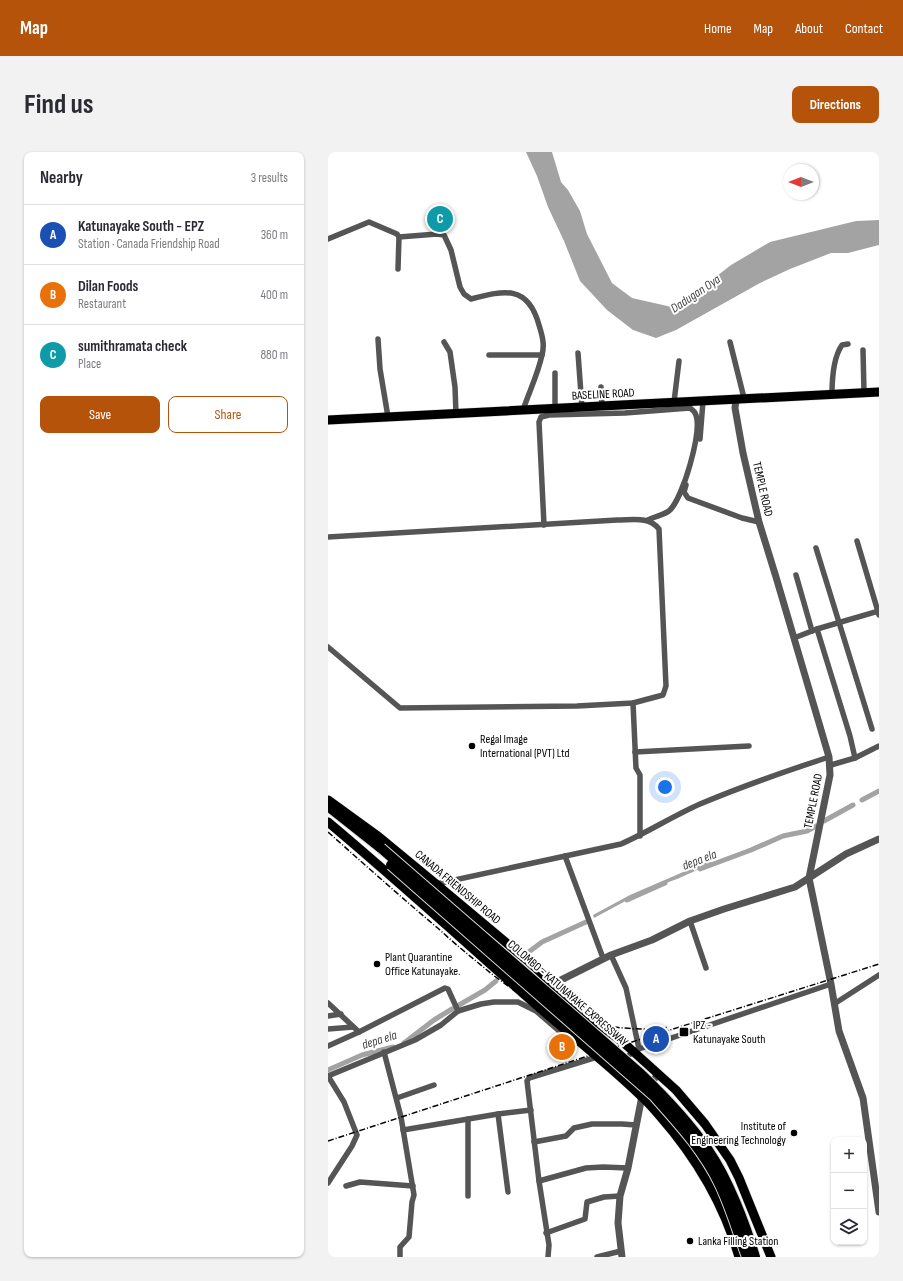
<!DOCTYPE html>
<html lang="en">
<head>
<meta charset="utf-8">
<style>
	body { margin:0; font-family:"Sofia Sans Condensed",sans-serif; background:#f2f2f3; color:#2b2b33 }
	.controls { position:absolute; right:12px; bottom:12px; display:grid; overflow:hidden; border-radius:8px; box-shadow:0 1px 3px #0004 }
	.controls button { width:36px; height:36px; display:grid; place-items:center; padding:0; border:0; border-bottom:1px solid #e1e1e2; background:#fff; color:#2b2b33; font:20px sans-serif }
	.compass { position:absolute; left:455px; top:12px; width:36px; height:36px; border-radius:50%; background:#fff; box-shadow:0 1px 3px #0004; rotate:270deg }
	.you { position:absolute; left:337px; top:635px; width:14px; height:14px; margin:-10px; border:3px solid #fff; border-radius:50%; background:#1a73e8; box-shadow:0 0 0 6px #1a73e833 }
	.badge { display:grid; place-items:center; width:26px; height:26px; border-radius:50%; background:#b45309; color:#fff; font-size:13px; font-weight:700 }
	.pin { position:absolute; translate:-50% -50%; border:2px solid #fff; box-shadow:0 1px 4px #0006 }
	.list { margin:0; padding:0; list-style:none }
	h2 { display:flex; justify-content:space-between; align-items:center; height:52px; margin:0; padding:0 16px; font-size:17px }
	h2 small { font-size:13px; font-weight:400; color:#7c7c81 }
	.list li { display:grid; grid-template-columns:26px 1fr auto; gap:12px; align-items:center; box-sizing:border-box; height:60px; padding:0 16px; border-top:1px solid #e1e1e2 }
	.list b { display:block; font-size:15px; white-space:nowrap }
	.list p { margin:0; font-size:13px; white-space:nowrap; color:#7c7c81 }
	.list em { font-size:13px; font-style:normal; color:#7c7c81 }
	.actions { display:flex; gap:8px; padding:12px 16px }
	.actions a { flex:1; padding:9px 0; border:1px solid #b45309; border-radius:8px; text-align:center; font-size:14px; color:#b45309 }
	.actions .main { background:#b45309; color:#fff }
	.icon { flex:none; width:22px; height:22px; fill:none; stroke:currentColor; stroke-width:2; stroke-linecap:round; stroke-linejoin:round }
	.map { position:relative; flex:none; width:551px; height:1105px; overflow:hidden; border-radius:8px }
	header { display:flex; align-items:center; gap:24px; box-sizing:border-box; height:56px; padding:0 20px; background:#b45309; color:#fff }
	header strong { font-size:19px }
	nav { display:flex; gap:22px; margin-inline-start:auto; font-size:14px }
	.intro { display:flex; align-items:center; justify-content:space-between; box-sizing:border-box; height:96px; padding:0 24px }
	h1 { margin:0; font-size:28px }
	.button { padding:10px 18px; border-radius:8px; background:#b45309; color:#fff; font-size:14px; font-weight:700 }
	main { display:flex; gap:24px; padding:0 24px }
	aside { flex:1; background:#fff; border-radius:8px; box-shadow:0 1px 3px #0004 }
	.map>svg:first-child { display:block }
</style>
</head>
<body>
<header>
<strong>Map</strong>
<nav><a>Home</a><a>Map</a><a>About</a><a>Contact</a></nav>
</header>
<div class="intro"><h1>Find us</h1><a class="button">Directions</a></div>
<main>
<aside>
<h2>Nearby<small>3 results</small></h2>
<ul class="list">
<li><span class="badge" style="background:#1a4fb4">A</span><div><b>Katunayake South - EPZ</b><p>Station · Canada Friendship Road</p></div><em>360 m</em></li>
<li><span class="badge" style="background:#e8710a">B</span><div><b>Dilan Foods</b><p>Restaurant</p></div><em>400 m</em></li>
<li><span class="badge" style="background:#0f9aa8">C</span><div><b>sumithramata check</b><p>Place</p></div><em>880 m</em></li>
</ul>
<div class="actions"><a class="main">Save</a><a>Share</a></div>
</aside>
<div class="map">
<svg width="551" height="1105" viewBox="0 0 551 1105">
	<rect width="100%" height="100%" fill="#fff"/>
	<g fill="#a3a3a3">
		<path d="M198 0H224L233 30 240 38 252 59 259 82 284 131 304 146 348 156 403 113 442 90 528 69 551 68V93L520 101H503L462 117 432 131 348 178 328 186 305 178 279 158 252 129 236 89 220 55 209 24Z"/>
		<path d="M382 710 385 711 349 727 316 739 266 766 265 763 302 743 376 711Z"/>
	</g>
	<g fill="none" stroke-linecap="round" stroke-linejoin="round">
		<g stroke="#a3a3a3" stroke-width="5">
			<path d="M534 648 551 639"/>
			<path d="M496 669 525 653"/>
			<path d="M372 717 423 698 455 684 479 679 488 674"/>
			<path d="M299 748 337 731"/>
			<path d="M198 802 214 790 258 770"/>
			<path d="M131 853 157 838 168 829"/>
			<path d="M76 891 106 868 124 857"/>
			<path d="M0 918 34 903 65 895"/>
		</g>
		<g stroke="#dbdbdb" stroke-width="10">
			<g id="primary">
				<path d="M0 268 551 240"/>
				<path d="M0 648 51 685 108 732 200 809 225 832 272 873 297 892 348 938 377 972 402 1008 411 1026 443 1105"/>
				<path d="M0 670C68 727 133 786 199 845 236 878 276 908 312 943 319 949 325 956 331 963 367 1004 396 1052 411 1105"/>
			</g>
		</g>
		<g stroke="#dbdbdb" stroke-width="12">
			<path id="motorway" d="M0 654 53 696"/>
		</g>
		<g stroke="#555" stroke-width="5.5">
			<path d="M71 85 109 82 116 83 123 98 132 135 136 142 143 147C177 138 200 133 211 173 214 183 217 192 214 203 210 222 201 240 195 258"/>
			<path d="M0 87 41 70 69 82 71 85 70 117"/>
			<path d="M50 187 52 217 60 265"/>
			<path d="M116 190 122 200 127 235 128 262"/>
			<path d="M402 190 416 246"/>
			<path d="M535 198 536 240"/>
			<path d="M250 201 254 256"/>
			<path d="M161 203H214"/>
			<path d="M227 221V257"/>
			<path d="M273 235 274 255"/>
			<path d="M504 242C504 226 505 206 514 193L520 192"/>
			<path d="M346 250 351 209"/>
			<path d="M372 287 375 249"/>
			<path d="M358 333 356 340 360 346 414 366 431 370"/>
			<path d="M216 373 211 270 213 265 221 263 297 261 362 256C365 258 367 260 368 263 374 281 355 345 342 358 337 363 327 364 320 368"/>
			<path d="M0 385 289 368C305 368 321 364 331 377L338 534 335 543 305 551 249 554 72 556 0 495"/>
			<path d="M529 389 551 463"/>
			<path d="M488 396 544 577"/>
			<path d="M468 423 484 479"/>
			<path d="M489 477 522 584 527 606"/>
			<path d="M466 486 489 477 551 459"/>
			<path d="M305 551 308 616 312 623V684"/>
			<path d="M307 600 421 594"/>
			<path d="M503 613 527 606 551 594"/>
			<path d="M237 704 275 806"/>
			<path d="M108 732 293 692C320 680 345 664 372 652 415 634 458 619 501 605"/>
			<path d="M362 769 378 816"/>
			<path d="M283 803 298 836 311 897"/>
			<path d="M0 851 31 880"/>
			<path d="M506 852 551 823"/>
			<path d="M0 864 13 862"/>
			<path d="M0 877 25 875"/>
			<path d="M0 894 31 880 117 836 120 837 130 859"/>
			<path d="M56 900 73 965 86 1043 84 1050 81 1085 72 1095V1105"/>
			<path d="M295 910 305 899 503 832"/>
			<path d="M0 924 87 888 113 873 130 859 153 852 166 850H190L208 859 230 878 238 882"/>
			<path d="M69 946 106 933"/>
			<path d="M170 962 180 1040"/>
			<path d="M75 978 170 962 203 958"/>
			<path d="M206 990 238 984 246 976 264 972H294L308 973"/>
			<path d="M211 1029 258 1016 275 1015 300 1016"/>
			<path d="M0 1031 24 994 29 983 16 950 0 924"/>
			<path d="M18 1034 32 1030 85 1034"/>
			<path d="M140 1044V967"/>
			<path d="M218 1081 257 1067 259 1050 276 1045 292 1044"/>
			<path d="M220 1105 221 1093 211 1029 199 929 201 926 269 905"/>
			<path d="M269 1105 293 1099"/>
		</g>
		<g stroke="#555" stroke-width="7">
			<path d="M408 247 407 256 415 301 431 370 448 425 501 605 502 623 481 726 503 832 511 879 535 946 551 1060"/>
			<path d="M225 832 283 803 324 788 362 769 396 757 467 735 518 702 551 687"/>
			<path d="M294 1105 290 1071 292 1044 300 1016 314 944 330 922"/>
		</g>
		<use href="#primary" stroke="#000" stroke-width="9"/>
		<use href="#motorway" stroke="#000" stroke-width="10"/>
		<g stroke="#000" stroke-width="1.5" stroke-dasharray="6 2 1 2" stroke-linecap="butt">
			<path d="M0 680C37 713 74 746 112 778 129 794 147 808 165 823 183 836 198 848 218 858 246 872 308 881 340 875"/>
			<path d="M0 989 266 902 551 812"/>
		</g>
		<g stroke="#dbdbdb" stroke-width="12" stroke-linecap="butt">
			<g id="motorway-bridge">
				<path d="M53 696 313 922C337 945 361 970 380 998 400 1027 417 1071 427 1105"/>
				<path d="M63 713 326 944C351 972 376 999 392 1033 403 1056 410 1081 419 1105"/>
			</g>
		</g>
		<use href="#motorway-bridge" stroke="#000" stroke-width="10"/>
	</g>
	<g fill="#000" stroke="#fff" stroke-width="1.5">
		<circle cx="144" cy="594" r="4"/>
		<circle cx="49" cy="812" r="4"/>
		<rect x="351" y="875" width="10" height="10" rx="2"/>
		<circle cx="466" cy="981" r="4"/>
		<circle cx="362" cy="1089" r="4"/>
	</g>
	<g text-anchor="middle" stroke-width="4" stroke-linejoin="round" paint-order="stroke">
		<g font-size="12" fill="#000" stroke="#fff">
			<text transform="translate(275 242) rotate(-3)" y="4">BASELINE ROAD</text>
			<text transform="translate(435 337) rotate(77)" y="4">TEMPLE ROAD</text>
			<text transform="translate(485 649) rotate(-79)" y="4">TEMPLE ROAD</text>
			<text transform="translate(130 735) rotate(40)" y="4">CANADA FRIENDSHIP ROAD</text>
			<text transform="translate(240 841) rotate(41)" y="4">COLOMBO - KATUNAYAKE EXPRESSWAY</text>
		</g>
		<g font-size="12" fill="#000" stroke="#fff" text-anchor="start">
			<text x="152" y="591">Regal Image<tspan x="152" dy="14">International (PVT) Ltd</tspan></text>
			<text x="57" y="809">Plant Quarantine<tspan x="57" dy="14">Office Katunayake.</tspan></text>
			<text x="365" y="877">IPZ -<tspan x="365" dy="14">Katunayake South</tspan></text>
			<text x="458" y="978" text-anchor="end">Institute of<tspan x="458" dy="14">Engineering Technology</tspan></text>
			<text x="370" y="1093">Lanka Filling Station</text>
		</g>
		<g font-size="13" font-style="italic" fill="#444" stroke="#fff">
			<text transform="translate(367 141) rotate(-34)" y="5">Dadugan Oya</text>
			<text transform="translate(371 707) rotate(-21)" y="5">depa ela</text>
			<text transform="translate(51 887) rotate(-17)" y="5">depa ela</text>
		</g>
	</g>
</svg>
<div class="controls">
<button>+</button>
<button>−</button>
<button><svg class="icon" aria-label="layers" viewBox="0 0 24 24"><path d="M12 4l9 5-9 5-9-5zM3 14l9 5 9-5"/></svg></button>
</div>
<svg class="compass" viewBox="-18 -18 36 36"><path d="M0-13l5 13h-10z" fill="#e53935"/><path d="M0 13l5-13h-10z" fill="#7c7c81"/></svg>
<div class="you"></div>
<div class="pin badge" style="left:328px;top:887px;background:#1a4fb4">A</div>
<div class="pin badge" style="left:234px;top:895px;background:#e8710a">B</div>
<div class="pin badge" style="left:112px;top:67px;background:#0f9aa8">C</div>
</div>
</main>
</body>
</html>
